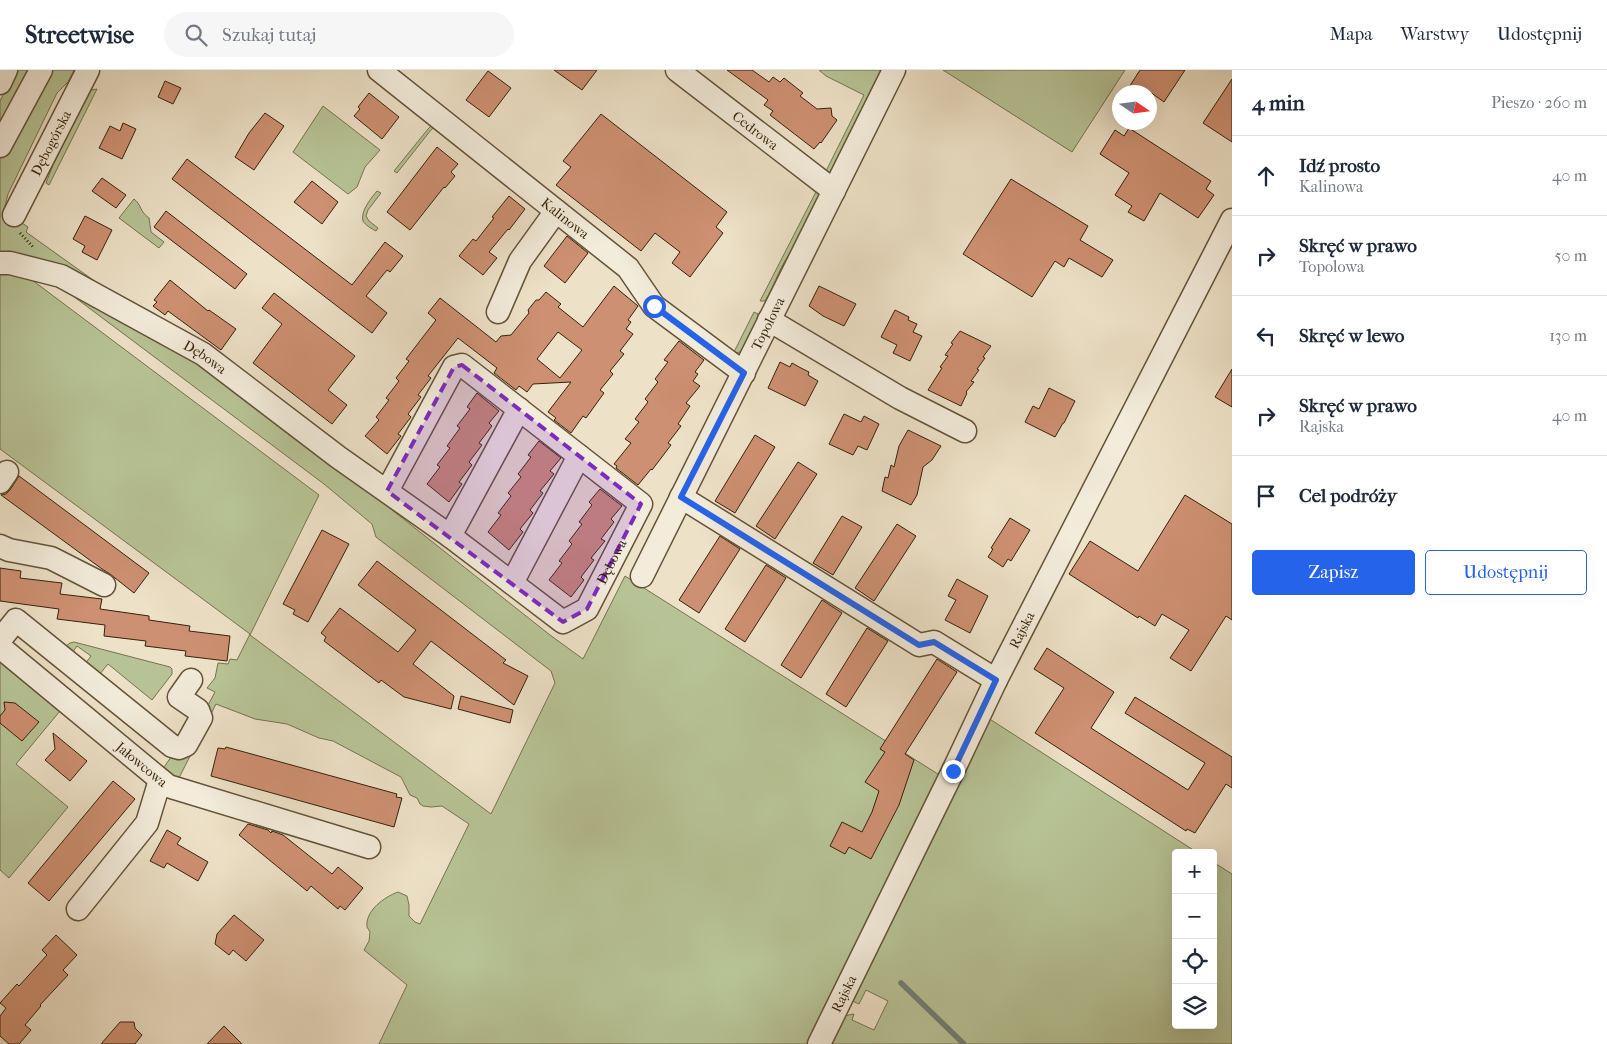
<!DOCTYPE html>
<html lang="pl">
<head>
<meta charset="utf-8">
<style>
	body { margin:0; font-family:"IM FELL French Canon",serif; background:#f6f6f7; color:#1f2937 }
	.controls { position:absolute; right:15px; bottom:15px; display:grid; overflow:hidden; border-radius:5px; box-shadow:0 5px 20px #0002 }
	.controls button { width:45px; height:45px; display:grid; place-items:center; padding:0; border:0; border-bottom:1px solid #e0e1e3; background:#fff; color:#1f2937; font:25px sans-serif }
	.compass { position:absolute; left:1112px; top:15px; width:45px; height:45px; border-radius:50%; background:#fff; box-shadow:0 5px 20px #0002; rotate:103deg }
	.stop { position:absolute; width:15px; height:15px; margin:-11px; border:4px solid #2563eb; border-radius:50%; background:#fff }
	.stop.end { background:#2563eb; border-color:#fff; box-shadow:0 1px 5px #0008 }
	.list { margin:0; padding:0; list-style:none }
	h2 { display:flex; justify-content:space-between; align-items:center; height:65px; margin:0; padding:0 20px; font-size:21px }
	h2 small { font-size:16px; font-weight:400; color:#747a83 }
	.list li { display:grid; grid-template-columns:32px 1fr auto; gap:15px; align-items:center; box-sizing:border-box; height:80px; padding:0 20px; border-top:1px solid #e0e1e3 }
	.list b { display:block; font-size:19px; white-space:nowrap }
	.list p { margin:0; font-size:16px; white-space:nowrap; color:#747a83 }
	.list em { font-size:16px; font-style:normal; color:#747a83 }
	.actions { display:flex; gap:10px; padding:15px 20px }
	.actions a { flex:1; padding:11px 0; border:1px solid #2563eb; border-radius:5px; text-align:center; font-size:18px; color:#2563eb }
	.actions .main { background:#2563eb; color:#fff }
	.icon { flex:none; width:28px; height:28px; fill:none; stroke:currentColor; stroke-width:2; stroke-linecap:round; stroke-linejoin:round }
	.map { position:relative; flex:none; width:1232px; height:974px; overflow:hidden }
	header { display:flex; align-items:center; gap:30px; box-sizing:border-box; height:70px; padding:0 25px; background:#fff; border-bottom:1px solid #e0e1e3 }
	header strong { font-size:24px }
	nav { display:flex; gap:28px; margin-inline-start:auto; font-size:18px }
	.search { width:350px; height:45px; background:#f6f6f7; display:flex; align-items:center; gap:12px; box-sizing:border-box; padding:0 18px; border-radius:28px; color:#747a83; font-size:19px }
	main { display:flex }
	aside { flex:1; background:#fff }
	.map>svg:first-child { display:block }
</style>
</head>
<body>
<header>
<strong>Streetwise</strong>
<div class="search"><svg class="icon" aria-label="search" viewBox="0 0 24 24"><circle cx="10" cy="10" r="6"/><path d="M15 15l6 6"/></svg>Szukaj tutaj</div>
<nav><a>Mapa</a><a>Warstwy</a><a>Udostępnij</a></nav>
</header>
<main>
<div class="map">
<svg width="1232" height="974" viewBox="0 0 1232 974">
	<rect width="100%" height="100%" fill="#ede1c7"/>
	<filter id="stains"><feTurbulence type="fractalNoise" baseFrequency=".004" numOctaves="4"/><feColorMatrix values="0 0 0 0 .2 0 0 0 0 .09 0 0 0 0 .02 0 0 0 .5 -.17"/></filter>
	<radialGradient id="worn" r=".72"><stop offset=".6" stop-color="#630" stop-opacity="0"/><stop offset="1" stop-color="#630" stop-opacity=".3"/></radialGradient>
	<g fill="#b7c396" stroke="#767250">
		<path d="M16 0H35L0 66V31Z"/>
		<path d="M45 0H74L68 12 57 23 8 124 5 136 7 143 28 157 26 162 96 212 157 245 148 244 0 182V87Z"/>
		<path d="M819 0H887L831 113 823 107 864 25 826 6Z"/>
		<path d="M943 0H1125L1072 82Z"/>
		<path d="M97 19 49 115 46 113 61 74 91 20Z"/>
		<path d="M323 36 380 80 365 97 357 117 348 124 293 82Z"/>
		<path d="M435 52 438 54 431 60 397 103 394 101 428 59Z"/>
		<path d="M819 116 826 121 794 179C780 193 776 214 765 231H760Z"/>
		<path d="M377 121 381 123 368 140 366 146 369 151 378 158 376 161C372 159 365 155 363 151 360 141 372 127 377 121Z"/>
		<path d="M134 129C142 135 139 141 149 148L151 162 164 172 159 178 119 148Z"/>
		<path d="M0 201 28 207 319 425 250 565 491 744 555 613 551 601 376 467 372 454 324 414 57 214 161 265 334 394 550 565 583 589 625 506 941 706 845 895 811 974H379L407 915 364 880 369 871 370 862 367 857C365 841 384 827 398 822L407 826 409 835V846L415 852 420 854 469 754 442 736 431 737 423 736 420 734 417 728 410 725 401 707 333 671 319 668 287 654 255 649 216 634 178 710 164 697 207 637 215 622 207 618 215 608 218 593 228 594 230 589 237 590 250 564 0 379Z"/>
		<path d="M754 242 758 244V251L743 281 736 283 734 282Z"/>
		<path d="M74 572 170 597 172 599V604L152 630 108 594 99 605 85 594 91 586 77 576 72 583 66 576 70 573Z"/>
		<path d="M0 592 60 641 16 694 68 737 9 808 0 800Z"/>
		<path d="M985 646 1198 783H1176V955H1213V792L1232 804V974H830L844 946 854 944 852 950 874 960 888 931 866 920 859 934 850 930 974 683Z"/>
	</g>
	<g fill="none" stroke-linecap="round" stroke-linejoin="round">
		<path stroke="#727e74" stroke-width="5.5" d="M901 913 964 974"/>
	</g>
	<g fill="#cd9072" stroke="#362209" fill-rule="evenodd">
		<path d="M554 0H597L582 20Z"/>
		<path d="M727 0H752L769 12 773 7 780 12 784 8 803 23 800 26 817 39 831 38 832 46 837 50 821 73 820 72 814 79 770 45 773 41 764 35 768 30Z"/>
		<path d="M1140 0H1185L1164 32 1150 22H1126Z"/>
		<path d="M488 1 511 18 489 47 466 30Z"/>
		<path d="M1232 9V72L1203 53Z"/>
		<path d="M165 11 181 18 173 34 158 27Z"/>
		<path d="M369 23 399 47 382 69 354 46 360 39 358 37Z"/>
		<path d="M265 43 284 56 254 100 235 87 249 63Z"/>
		<path d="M601 44 727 142 716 157 723 163 690 207 672 193 680 182 655 163 641 181 556 115 571 97 563 91Z"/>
		<path d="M123 53 136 59 122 89 99 78 110 56 120 61Z"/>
		<path d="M1129 58 1211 111 1206 119 1214 125 1198 148 1160 123 1144 151 1128 142 1132 136 1115 125 1129 103 1100 84 1115 60 1124 66Z"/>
		<path d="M437 77 458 94 451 102 455 106 445 118 444 117 410 160 387 142Z"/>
		<path d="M187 89 352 215 385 172 403 186 390 202 387 200 366 226 387 243 372 263 172 109Z"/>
		<path d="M102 108 126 125 116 138 92 121Z"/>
		<path d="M1011 109 1088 156 1080 170 1113 190 1102 207 1069 188 1064 197 1055 191 1032 227 963 184Z"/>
		<path d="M312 111 338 132 322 154 294 132Z"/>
		<path d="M509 126 525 139 509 160 508 159 489 182 497 188 483 205 459 186 473 169 476 171 494 148 492 147Z"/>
		<path d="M166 141 247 204 235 219 154 157Z"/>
		<path d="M85 146 112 160 97 190 82 182 85 176 73 169Z"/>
		<path d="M567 166 588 183 565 213 544 196Z"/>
		<path d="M170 210 208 241 209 240 236 259 221 280 168 241 165 245 153 236 157 232 154 230Z"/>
		<path d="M614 216 638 236 628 250 631 252 626 259 633 264 620 281 624 284 610 301 613 304 600 320 604 323 586 348 583 346 571 363 554 350 556 348 548 342 571 312 533 314 527 322 519 316 516 320 494 303 497 298 458 268 428 306 431 308 418 325 421 327 408 344 411 347 398 364 401 366 387 384 365 366 379 350 376 347 389 330 386 328 399 311 396 308 409 291 406 289 436 250 428 243 440 228 496 272 501 266 511 265 529 243 528 240 536 230H539L546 222 561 234 558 237 583 257ZM558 262 582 280 560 308 537 289Z"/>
		<path d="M819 216 856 234 844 256 823 246 809 236Z"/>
		<path d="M274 223 355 286 328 320 347 335 332 354 253 293 282 254 262 238Z"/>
		<path d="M895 240 909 247 908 250 917 254 913 262 922 266 910 291 893 283 897 275 881 267Z"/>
		<path d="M960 261 991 276 983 287 985 288 977 299 979 300 971 311 974 312 966 322 967 323 961 336 928 320 942 298 940 297 948 286 945 285 953 274 951 273Z"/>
		<path d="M679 271 704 290 695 302 698 304 693 311 700 316 686 333 690 336 678 354 681 356 668 373 671 375 652 400 651 399 638 415 616 398 617 396 614 394 631 373 625 369 639 352 635 349 648 332 645 329 658 312 655 309 668 292 664 290Z"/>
		<path d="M780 292 790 297 792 293 801 298 809 302 808 305 818 311 805 336 768 318Z"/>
		<path d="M1232 299V337L1215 327Z"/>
		<path d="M1049 318 1075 331 1064 353H1063L1055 367 1025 352 1033 336 1039 339Z"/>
		<path d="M477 323 499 341 489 353 492 356 479 373 482 375 469 392 472 395 459 412 462 414 449 432 427 414 440 397 437 395 450 378 447 376 460 358 457 356 470 339 467 337Z"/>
		<path d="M844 344 861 352 864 346 879 354 867 380 858 376 853 385 829 374Z"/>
		<path d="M908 360 941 376 932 390 923 397 917 425 911 435 882 421 885 407 888 408 891 395 894 397 899 376Z"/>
		<path d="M755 365 775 377 735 443 715 431Z"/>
		<path d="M539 371 561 388 550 401 554 404 540 421 543 423 530 440 533 443 520 459 523 462 509 480 488 462 501 445 498 443 511 426 508 423 521 407 518 404 531 387 528 385Z"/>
		<path d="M798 392 817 404 775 469 756 456Z"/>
		<path d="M19 406 149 503 134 523 110 504 102 499 1 425 6 424 10 420Z"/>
		<path d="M600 419 622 436 611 449 614 452 601 469 605 471 591 488 594 490 581 507 584 510 571 527 549 510 562 493 559 491 572 474 569 471 582 454 579 452 592 435 589 432Z"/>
		<path d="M1185 425 1232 454V550L1226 546 1191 601 1170 588 1189 560 1162 544 1155 556 1139 546 1138 548 1069 504 1090 471 1138 501Z"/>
		<path d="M842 446 862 457 833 505 813 493Z"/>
		<path d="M1010 448 1030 460 1011 491 1008 489 1003 497 988 487 993 479 991 478Z"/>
		<path d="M897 454 916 466 874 531 855 518Z"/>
		<path d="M322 460 349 474 308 552 293 544 295 540 283 534Z"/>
		<path d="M720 466 740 479 699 543 679 530Z"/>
		<path d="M377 491 506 590 503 593 528 606 514 635 431 571 413 594 454 626 451 639 404 627 381 610 379 613 324 571 326 567 321 563 340 538 398 582 416 560 358 515Z"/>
		<path d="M766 495 786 508 745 572 725 559Z"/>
		<path d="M0 498 21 501 20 508 62 513 60 524 102 529 100 539 149 546V550L190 556 189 561 230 566 227 591 185 586 186 581 145 576 146 571 104 566 105 555 57 549 59 539 0 531Z"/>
		<path d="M957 509 988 526 970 563 945 550 956 530 948 526Z"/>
		<path d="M822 530 842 543 801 608 781 595Z"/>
		<path d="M867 558 888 571 846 637 826 624Z"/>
		<path d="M1047 578 1114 622 1091 658 1188 720 1205 693 1125 643 1135 627 1232 687V718L1226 714 1195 763 1187 759 1186 761 1152 739 1035 663 1064 618 1034 599Z"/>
		<path d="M937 589 957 602 905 684 914 690 899 735 871 789 849 777 845 784 830 776 842 752 862 762 872 742 879 721 865 712 885 682 880 679Z"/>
		<path d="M461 626 513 640 510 653 458 639Z"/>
		<path d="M4 632 15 633 39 652 22 671 0 653V646L5 640Z"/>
		<path d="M53 663 87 691 70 711 45 690 55 679Z"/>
		<path d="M226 677 397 724 396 727 402 728 394 757 211 706 218 678 225 679Z"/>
		<path d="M113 711 135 729 49 831 28 813Z"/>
		<path d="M248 754 268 760 271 763 272 761 283 765 332 804 338 797 363 818 345 840 340 836 338 839 311 816 307 821 239 765Z"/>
		<path d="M167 760 181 768 177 774 208 792 198 811 167 793 164 798 150 791Z"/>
		<path d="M234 845 264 870 246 891 233 880 229 885 215 874 217 864Z"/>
		<path d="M56 865 77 885 63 900 68 905 40 935 41 936 25 955 31 960 19 974H9L0 966V946L6 938 0 933 17 914 19 916 47 885 42 880Z"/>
		<path d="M120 952H134L135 958 142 965 135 974H101Z"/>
		<path d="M224 956 242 974H207Z"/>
	</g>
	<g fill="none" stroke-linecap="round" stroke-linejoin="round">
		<g stroke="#645238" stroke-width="25">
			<g id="minor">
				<path id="s1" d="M379 0 628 198 654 236 744 303"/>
				<path id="s2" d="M677 0 834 121"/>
				<path d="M0 13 6 0"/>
				<path d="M0 76 41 0"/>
				<path id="s3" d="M14 145 88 0"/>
				<path id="s4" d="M0 193H10L61 206 203 284 338 387 450 466 563 552 587 539 641 434 462 295 454 297 387 421"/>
				<path d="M498 242 520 191 556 141"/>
				<path d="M769 250 900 328 965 361"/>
				<path d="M0 412 7 402"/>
				<path d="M681 427 919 575 934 572 996 610"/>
				<path d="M450 466 519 339"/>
				<path d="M0 476 9 480 51 488 104 515"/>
				<path id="s5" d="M642 506 894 0"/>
				<path d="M512 513 579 386"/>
				<path d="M0 570 16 550 172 676 179 678 186 675 201 648 198 640 179 627 191 610"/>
				<path id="s6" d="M0 577 168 716 369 777"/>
				<path d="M78 839 147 753 160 710"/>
				<path id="s7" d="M819 974 953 701 996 610 1232 150"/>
			</g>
		</g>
		<path stroke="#362209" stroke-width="3" stroke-dasharray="1 2.5" stroke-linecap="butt" d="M20 163 34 178"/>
		<use href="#minor" stroke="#f3ecdb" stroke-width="22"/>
	</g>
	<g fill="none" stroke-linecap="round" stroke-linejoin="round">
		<path stroke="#2563eb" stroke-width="6" d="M654 236 744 303 681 427 919 575 934 572 996 610 953 701"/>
	</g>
	<path fill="#7b2cbf" fill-opacity="0.2" stroke="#7b2cbf" stroke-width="4" stroke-dasharray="10 6" stroke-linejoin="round" d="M462 295 641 434 587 539 563 552 387 421 454 297Z"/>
	<g text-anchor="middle" stroke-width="4" stroke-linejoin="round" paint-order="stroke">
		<g font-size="14" fill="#362209" stroke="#f3ecdb">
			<text dy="5" stroke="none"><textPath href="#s2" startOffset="99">Cedrowa</textPath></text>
			<text dy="5" stroke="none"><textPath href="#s3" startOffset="81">Dębogórska</textPath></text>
			<text dy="5" stroke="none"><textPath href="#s1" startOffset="238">Kalinowa</textPath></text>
			<text dy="5" stroke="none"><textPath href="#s5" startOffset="282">Topolowa</textPath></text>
			<text dy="5" stroke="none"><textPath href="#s4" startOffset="228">Dębowa</textPath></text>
			<text dy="5" stroke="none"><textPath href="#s4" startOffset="754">Dębowa</textPath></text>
			<text dy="5" stroke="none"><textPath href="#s7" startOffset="461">Rajska</textPath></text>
			<text dy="5" stroke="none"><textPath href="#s6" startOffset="184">Jałowcowa</textPath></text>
			<text dy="5" stroke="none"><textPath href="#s7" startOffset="56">Rajska</textPath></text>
		</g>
	</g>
	<rect width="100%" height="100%" filter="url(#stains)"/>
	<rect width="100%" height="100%" fill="url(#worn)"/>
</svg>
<div class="controls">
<button>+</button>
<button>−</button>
<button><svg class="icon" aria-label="locate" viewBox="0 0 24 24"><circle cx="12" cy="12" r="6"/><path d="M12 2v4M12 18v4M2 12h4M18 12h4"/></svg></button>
<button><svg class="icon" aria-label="layers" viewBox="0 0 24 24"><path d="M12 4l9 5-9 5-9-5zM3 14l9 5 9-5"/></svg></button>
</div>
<svg class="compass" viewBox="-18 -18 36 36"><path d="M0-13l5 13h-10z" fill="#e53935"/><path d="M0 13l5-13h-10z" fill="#747a83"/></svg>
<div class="stop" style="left:654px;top:236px"></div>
<div class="stop end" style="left:953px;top:701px"></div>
</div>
<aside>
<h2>4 min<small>Pieszo · 260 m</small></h2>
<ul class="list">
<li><svg class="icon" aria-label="ahead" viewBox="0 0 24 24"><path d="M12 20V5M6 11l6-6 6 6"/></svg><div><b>Idź prosto</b><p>Kalinowa</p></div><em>40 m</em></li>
<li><svg class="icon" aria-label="right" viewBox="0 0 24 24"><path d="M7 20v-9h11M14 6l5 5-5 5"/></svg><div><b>Skręć w prawo</b><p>Topolowa</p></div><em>50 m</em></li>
<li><svg class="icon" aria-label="left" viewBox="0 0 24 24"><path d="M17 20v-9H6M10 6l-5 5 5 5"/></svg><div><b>Skręć w lewo</b></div><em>130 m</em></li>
<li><svg class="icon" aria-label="right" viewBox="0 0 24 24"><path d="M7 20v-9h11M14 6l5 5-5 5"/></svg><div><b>Skręć w prawo</b><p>Rajska</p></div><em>40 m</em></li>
<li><svg class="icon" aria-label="arrive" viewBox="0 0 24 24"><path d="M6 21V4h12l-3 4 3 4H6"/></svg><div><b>Cel podróży</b></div></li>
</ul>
<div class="actions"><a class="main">Zapisz</a><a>Udostępnij</a></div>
</aside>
</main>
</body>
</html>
